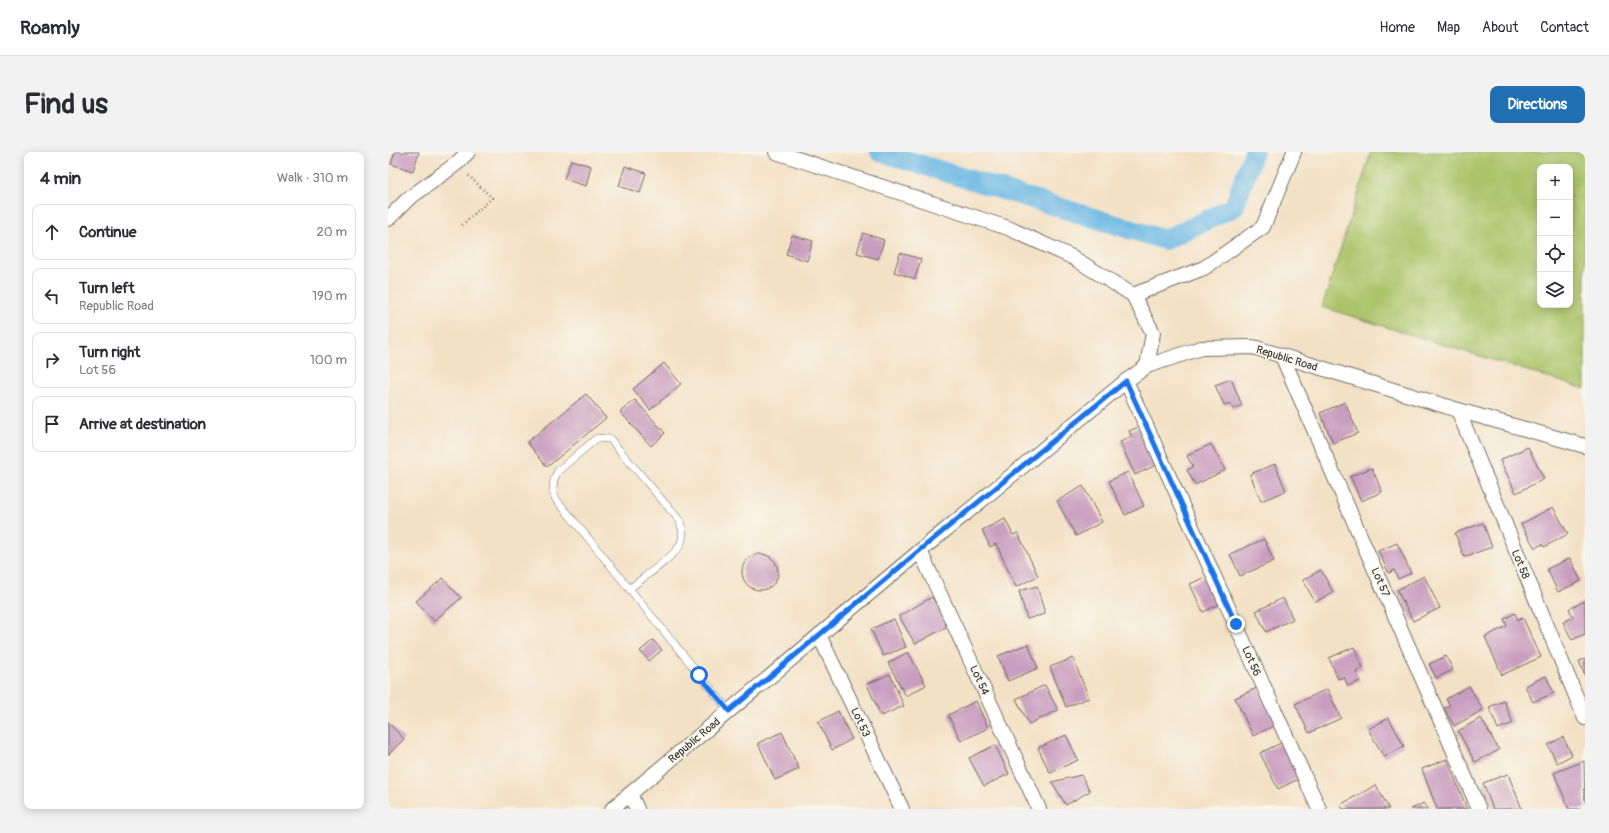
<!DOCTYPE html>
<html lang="en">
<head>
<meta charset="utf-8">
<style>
	body { margin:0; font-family:Pangolin,sans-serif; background:#f2f2f3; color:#2b2b33 }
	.controls { position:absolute; right:12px; top:12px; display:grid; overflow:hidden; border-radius:8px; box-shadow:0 2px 10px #0003 }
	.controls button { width:36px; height:36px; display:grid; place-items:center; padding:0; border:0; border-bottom:1px solid #e1e1e2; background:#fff; color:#2b2b33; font:20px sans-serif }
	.stop { position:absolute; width:12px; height:12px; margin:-9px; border:3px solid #1a73e8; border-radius:50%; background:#fff }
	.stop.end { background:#1a73e8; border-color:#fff; box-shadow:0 1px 4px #0008 }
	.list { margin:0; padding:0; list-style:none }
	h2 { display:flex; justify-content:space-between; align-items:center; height:52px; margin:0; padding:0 16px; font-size:17px }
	h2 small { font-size:13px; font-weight:400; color:#7c7c81 }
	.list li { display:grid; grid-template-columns:26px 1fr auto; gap:12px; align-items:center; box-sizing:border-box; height:56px; margin:0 8px 8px; padding:0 8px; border:1px solid #e1e1e2; border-radius:8px }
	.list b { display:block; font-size:15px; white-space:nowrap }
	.list p { margin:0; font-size:13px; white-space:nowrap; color:#7c7c81 }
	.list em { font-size:13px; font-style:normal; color:#7c7c81 }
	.icon { flex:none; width:22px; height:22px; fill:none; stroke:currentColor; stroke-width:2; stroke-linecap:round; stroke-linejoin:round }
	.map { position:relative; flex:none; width:1197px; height:657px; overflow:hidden; border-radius:8px }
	header { display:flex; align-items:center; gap:24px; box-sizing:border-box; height:56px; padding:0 20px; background:#fff; border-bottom:1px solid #e1e1e2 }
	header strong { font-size:19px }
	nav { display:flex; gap:22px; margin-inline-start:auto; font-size:14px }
	.intro { display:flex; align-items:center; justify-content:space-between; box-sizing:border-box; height:96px; padding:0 24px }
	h1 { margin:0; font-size:28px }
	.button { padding:10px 18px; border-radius:8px; background:#1f6fb2; color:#fff; font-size:14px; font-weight:700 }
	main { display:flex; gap:24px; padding:0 24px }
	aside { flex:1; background:#fff; border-radius:8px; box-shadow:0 2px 10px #0003 }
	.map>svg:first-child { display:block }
</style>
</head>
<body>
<header>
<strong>Roamly</strong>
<nav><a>Home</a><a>Map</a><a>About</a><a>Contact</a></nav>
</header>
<div class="intro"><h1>Find us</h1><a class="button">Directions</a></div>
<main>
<aside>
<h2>4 min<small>Walk · 310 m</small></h2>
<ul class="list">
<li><svg class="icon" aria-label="ahead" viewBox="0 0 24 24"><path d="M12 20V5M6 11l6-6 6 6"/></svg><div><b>Continue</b></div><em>20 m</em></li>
<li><svg class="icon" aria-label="left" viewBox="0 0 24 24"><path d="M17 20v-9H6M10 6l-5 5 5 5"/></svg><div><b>Turn left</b><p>Republic Road</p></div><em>190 m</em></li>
<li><svg class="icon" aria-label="right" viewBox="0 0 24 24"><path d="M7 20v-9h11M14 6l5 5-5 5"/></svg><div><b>Turn right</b><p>Lot 56</p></div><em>100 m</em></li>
<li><svg class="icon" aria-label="arrive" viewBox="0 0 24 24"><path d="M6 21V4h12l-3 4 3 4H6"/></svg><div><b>Arrive at destination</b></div></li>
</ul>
</aside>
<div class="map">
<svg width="1197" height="657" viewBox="0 0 1197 657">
	<rect width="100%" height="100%" fill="#fbf7ec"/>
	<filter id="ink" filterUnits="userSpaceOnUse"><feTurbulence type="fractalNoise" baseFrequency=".025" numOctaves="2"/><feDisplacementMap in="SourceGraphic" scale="8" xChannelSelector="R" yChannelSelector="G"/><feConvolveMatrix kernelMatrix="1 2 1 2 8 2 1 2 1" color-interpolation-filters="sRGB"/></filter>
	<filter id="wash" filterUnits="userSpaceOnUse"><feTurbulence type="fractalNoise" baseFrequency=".012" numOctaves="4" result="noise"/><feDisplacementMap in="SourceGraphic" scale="16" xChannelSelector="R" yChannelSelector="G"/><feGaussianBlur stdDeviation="0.9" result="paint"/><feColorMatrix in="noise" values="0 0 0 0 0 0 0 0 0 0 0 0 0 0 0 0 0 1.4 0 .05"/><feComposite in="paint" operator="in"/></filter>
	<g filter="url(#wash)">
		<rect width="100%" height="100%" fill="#f3e1c6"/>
		<path fill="#abc46a" stroke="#6b784a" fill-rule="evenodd" d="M983 0H1197V237L934 155ZM1152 15H1182V153H1152Z"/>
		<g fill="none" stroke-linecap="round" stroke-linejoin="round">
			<path stroke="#6ab8e4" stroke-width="20" d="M492 0 777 88 846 55 866 0"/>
		</g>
		<g id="blocks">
			<g fill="#c99dbf">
				<path d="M7 0H31L25 19 3 12Z"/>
				<path d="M183 8 203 14 198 34 176 27Z"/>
				<path d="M237 14 258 21 252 41 231 34Z"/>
				<path d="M475 81 496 88 490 107 469 101Z"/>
				<path d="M404 83 425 89 419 109 398 102Z"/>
				<path d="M512 101 533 107 527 127 506 120Z"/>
				<path d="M276 211 293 232 262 258 245 237Z"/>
				<path d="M843 227 854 253 845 257 842 251 836 253 827 233Z"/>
				<path d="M198 242 218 266 159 315 139 290Z"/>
				<path d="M247 248 277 281 263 294 232 260Z"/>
				<path d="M957 250 970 281 945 291 932 261Z"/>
				<path d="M753 274 770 312 747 323 732 290 744 285 741 279Z"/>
				<path d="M823 292 837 318 807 333 799 318 805 315 799 304Z"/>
				<path d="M1140 295 1156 327 1128 341 1112 308Z"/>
				<path d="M887 312 898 339 873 349 862 322Z"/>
				<path d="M984 316 994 340 973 349 962 324Z"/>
				<path d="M740 320 756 354 737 363 721 329Z"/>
				<path d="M695 334 714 370 688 384 669 349Z"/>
				<path d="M1165 355 1180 382 1156 395 1154 392 1147 396 1133 372Z"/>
				<path d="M617 367 625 383 630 381 650 424 628 435 608 392 602 395 594 378Z"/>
				<path d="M1095 371 1104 395 1076 405 1067 381Z"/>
				<path d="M876 387 886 409 852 424 842 402Z"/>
				<path d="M1009 391 1023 421 1010 427 1006 418 1001 421 990 399Z"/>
				<circle cx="372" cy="420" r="18"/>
				<path d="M1182 406 1193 429 1170 440 1159 417Z"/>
				<path d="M933 418 945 440 927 450 915 428Z"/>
				<path d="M821 423 834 451 815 460 802 432Z"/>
				<path d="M1036 424 1052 456 1025 469 1009 438Z"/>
				<path d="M55 426 73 446 46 469 28 449Z"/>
				<path d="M649 434 657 462 639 467 631 439Z"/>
				<path d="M544 445 560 474 527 492 511 464Z"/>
				<path d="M895 446 905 467 878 480 868 459Z"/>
				<path d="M1197 449V482L1184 488 1175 470 1185 465 1181 457Z"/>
				<path d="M1127 461 1130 468 1135 466 1153 505 1114 523 1097 485 1119 474 1116 467Z"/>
				<path d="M506 467 518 495 495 504 483 477Z"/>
				<path d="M265 488 274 498 261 509 252 499Z"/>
				<path d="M640 492 650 516 620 529 610 504Z"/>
				<path d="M966 495 975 516 968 520 972 529 960 534 956 525 950 527 941 506Z"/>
				<path d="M520 500 538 533 518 544 500 511Z"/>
				<path d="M1058 504 1065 518 1048 526 1041 512Z"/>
				<path d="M685 506 701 546 678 555 662 515Z"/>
				<path d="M1197 507V524L1191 509Z"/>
				<path d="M502 522 516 554 493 564 479 532Z"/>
				<path d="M1158 524 1166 541 1145 550 1137 534Z"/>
				<path d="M657 533 670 558 641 572 628 547Z"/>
				<path d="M1081 534 1095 558 1066 574 1056 556 1062 553 1058 547Z"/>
				<path d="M871 535 889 572 865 584 847 546Z"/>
				<path d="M939 537 953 566 921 581 907 552Z"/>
				<path d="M588 549 600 576 573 589 560 563Z"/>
				<path d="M1116 549 1125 571 1110 577 1101 555Z"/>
				<path d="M450 559 464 587 444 598 430 570Z"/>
				<path d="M1001 566 1016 594 996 605 980 577Z"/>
				<path d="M1093 566 1111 598 1087 610 1070 579Z"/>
				<path d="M0 570 16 587 0 603Z"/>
				<path d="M394 580 411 617 387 628 370 591Z"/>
				<path d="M678 583 690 608 662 621 650 596Z"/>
				<path d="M1175 585 1184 603 1169 611 1160 593Z"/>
				<path d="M895 590 913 626 890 637 872 601Z"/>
				<path d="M607 593 621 622 596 634 581 606Z"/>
				<path d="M1059 607 1079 657H1049L1034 617Z"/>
				<path d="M1196 609 1197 657H1181L1166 621Z"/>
				<path d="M1120 622 1134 657H1105L1095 631Z"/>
				<path d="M693 623 702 639 678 653 664 630Z"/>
				<path d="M988 633 1001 657H955L952 653Z"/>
				<path d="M1036 651 1039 657H1023Z"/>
			</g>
		</g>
	</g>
	<g filter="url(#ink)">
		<use href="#blocks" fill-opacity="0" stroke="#716b61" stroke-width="1"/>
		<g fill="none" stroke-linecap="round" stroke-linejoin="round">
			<g stroke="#716b61" stroke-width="8">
				<path id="service" d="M241 437C252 428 290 402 293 391 296 383 294 377 292 369L222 287 209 286 170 319 166 327 165 337 167 346 191 375 341 559"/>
			</g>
			<g stroke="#716b61" stroke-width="16">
				<g id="minor">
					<path d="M388 0 620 76 684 105 745 143 765 181 759 214"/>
					<path d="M0 67 20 47 68 12 80 0"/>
					<path d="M745 143 816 116 875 75 906 0"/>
					<path d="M894 204 1091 657"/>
					<path d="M738 229 931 657"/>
					<path d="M1070 258 1197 566"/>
					<path d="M532 399 651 657"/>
					<path d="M431 483 514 657"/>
					<path d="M242 642 249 657"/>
					<path d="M224 657 532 399 738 229 759 214 813 196 865 195 1070 258 1197 294"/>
				</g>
			</g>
			<path stroke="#716b61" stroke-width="2.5" stroke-dasharray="1 3" stroke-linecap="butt" d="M74 73 104 46 80 23"/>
			<use href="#service" stroke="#fff" stroke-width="7"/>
			<use href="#minor" stroke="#fff" stroke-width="14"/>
		</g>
	</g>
	<g fill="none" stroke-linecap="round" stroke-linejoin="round" filter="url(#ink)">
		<path stroke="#1a73e8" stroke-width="5" d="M311 523 341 559 532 398 738 229 848 472"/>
	</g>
	<g text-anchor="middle" stroke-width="3.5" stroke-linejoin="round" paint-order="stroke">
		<g font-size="11" fill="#2b2b2b" stroke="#fbf7ec">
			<text transform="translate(899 206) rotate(17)" y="4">Republic Road</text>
			<text transform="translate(1133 412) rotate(68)" y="4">Lot 58</text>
			<text transform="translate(993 430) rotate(67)" y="4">Lot 57</text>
			<text transform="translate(864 509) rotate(66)" y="4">Lot 56</text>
			<text transform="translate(592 528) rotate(65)" y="4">Lot 54</text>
			<text transform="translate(473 570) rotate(65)" y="4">Lot 53</text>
			<text transform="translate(306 588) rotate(-40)" y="4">Republic Road</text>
		</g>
	</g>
</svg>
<div class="controls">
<button>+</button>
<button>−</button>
<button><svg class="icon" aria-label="locate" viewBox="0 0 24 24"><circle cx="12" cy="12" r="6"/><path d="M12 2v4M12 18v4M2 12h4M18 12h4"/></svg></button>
<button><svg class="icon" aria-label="layers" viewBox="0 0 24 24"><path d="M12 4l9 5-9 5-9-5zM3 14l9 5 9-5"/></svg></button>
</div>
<div class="stop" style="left:311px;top:523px"></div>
<div class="stop end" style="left:848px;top:472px"></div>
</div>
</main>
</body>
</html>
